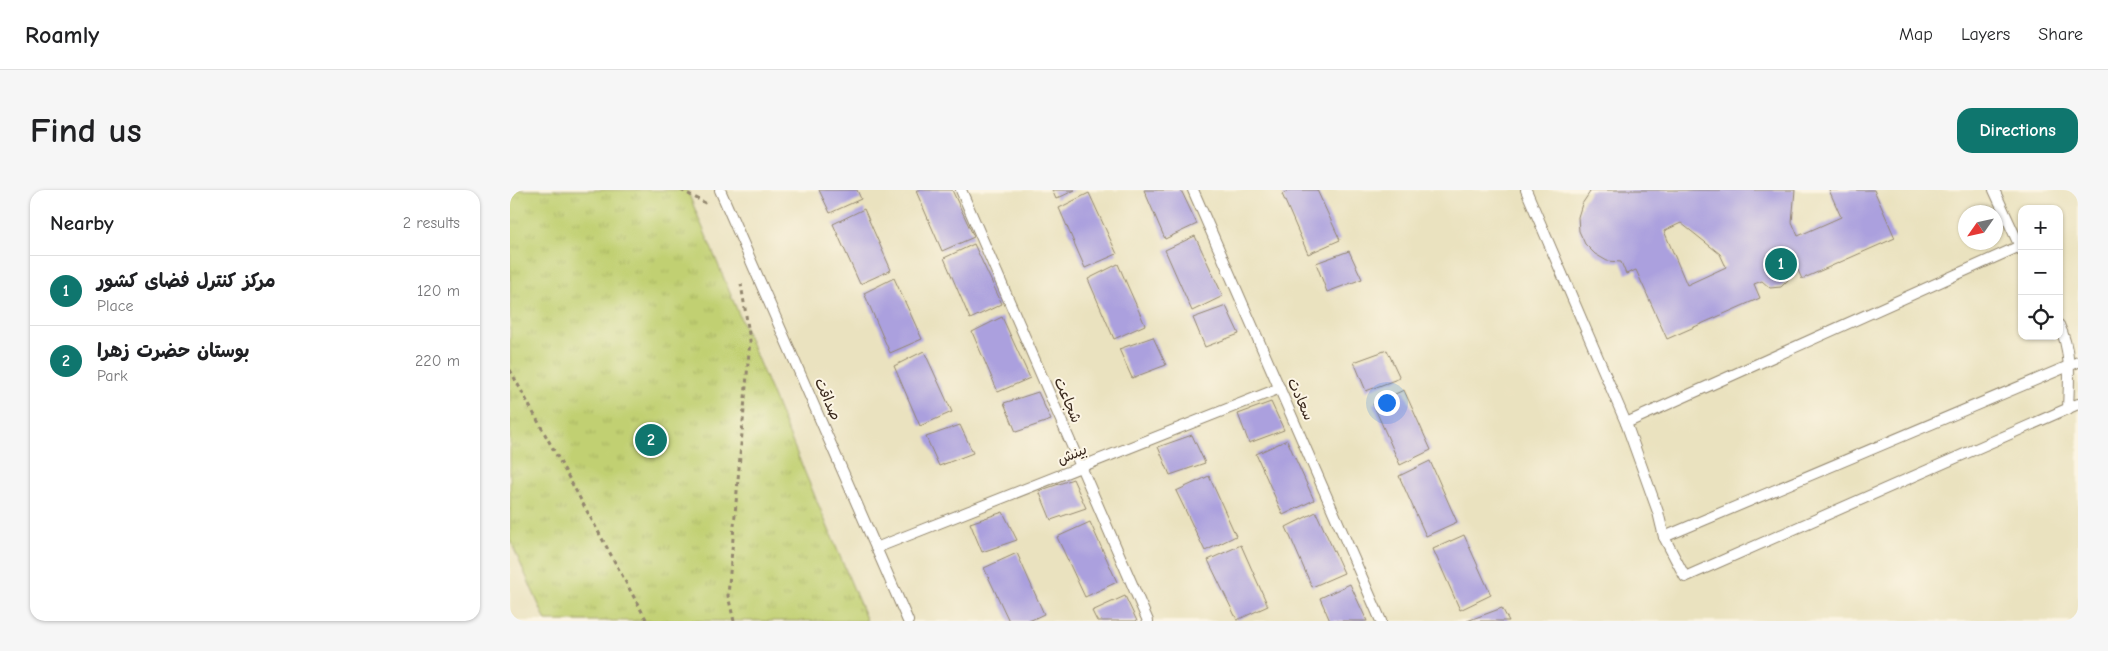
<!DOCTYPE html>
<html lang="en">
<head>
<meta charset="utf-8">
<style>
	body { margin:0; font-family:"Comic Neue","Playpen Sans Arabic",sans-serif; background:#f6f6f6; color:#202124 }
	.controls { position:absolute; right:15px; top:15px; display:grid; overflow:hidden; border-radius:10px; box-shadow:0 1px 4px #0004 }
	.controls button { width:45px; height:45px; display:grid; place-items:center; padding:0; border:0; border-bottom:1px solid #e0e0e0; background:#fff; color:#202124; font:25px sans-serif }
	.compass { position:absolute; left:1448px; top:15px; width:45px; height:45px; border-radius:50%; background:#fff; box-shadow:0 1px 4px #0004; rotate:236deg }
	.you { position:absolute; left:876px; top:212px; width:18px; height:18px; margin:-12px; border:4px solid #fff; border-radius:50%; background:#1a73e8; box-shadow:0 0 0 8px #1a73e833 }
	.badge { display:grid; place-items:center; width:32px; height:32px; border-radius:50%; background:#0f766e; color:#fff; font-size:16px; font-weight:700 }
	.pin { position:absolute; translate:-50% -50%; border:2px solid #fff; box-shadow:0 1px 5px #0006 }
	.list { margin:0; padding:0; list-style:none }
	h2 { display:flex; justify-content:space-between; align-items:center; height:65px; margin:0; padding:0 20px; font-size:21px }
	h2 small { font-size:16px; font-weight:400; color:#757577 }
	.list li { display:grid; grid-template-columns:32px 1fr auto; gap:15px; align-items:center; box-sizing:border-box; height:70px; padding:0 20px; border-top:1px solid #e0e0e0 }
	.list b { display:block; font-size:19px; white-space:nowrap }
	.list p { margin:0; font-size:16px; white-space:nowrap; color:#757577 }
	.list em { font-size:16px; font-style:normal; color:#757577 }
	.icon { flex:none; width:28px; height:28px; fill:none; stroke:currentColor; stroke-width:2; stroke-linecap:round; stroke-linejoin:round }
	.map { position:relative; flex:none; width:1568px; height:431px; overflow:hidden; border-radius:15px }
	header { display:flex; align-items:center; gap:30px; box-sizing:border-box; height:70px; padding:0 25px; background:#fff; border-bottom:1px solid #e0e0e0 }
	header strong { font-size:24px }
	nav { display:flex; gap:28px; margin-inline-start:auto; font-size:18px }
	.intro { display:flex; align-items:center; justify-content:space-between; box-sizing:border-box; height:120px; padding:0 30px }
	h1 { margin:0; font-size:35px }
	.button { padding:12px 22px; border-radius:15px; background:#0f766e; color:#fff; font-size:18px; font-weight:700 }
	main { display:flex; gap:30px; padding:0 30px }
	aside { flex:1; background:#fff; border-radius:15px; box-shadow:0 1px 4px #0004 }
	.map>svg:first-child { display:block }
</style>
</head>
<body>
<header>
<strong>Roamly</strong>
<nav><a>Map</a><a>Layers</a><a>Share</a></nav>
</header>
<div class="intro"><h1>Find us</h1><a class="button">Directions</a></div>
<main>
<aside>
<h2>Nearby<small>2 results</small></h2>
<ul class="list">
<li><span class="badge">1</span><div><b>مرکز کنترل فضای کشور</b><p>Place</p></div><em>120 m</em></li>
<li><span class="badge">2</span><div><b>بوستان حضرت زهرا</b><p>Park</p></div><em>220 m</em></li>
</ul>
</aside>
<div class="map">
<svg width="1568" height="431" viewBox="0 0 1568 431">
	<defs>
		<pattern id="park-tufts" width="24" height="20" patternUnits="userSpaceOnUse" patternTransform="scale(1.25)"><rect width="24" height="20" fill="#c1d072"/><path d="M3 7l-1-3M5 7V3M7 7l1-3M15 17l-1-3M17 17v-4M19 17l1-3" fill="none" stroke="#a7b362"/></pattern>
	</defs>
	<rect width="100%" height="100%" fill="#fcf5e5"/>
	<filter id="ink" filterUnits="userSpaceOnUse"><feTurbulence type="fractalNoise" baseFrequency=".02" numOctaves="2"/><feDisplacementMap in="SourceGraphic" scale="10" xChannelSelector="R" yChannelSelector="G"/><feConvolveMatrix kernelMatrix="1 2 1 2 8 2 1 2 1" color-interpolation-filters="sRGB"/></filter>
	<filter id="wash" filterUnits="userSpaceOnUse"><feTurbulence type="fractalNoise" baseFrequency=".0096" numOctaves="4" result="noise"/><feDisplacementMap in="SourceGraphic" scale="20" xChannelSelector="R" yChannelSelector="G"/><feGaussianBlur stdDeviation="1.12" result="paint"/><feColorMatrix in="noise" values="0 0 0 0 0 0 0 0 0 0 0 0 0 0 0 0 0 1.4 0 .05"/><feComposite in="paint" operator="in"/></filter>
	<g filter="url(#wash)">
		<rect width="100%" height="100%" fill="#eae2bf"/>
		<path fill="url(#park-tufts)" stroke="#7e7d48" d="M0 0H177L357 431H36L0 350Z"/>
		<g id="blocks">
			<g fill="#aba0de" fill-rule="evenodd">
				<path d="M309 0H347L351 9 320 23Z"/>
				<path d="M407 0H442L464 47 432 61 406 1Z"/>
				<path d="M542 0H565L546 9Z"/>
				<path d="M634 0H671L687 34 655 49Z"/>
				<path d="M780 0H807L830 50 798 64 772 4Z"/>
				<path d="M1079 0H1285L1282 32 1288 46 1331 27 1319 0H1364L1385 48 1292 89 1286 76 1278 79V90L1271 97 1260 98 1252 91 1244 94 1250 108 1157 149 1126 80 1116 84 1111 72 1097 71 1085 64 1075 54 1069 41 1068 27 1072 14 1080 2ZM1171 33 1210 64 1216 77 1177 95 1154 41Z"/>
				<path d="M579 3 607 64 575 78 549 18Z"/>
				<path d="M354 19 381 80 350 94 323 34Z"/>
				<path d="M685 46 713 106 682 121 655 60Z"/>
				<path d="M464 54 492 114 460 129 434 68Z"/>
				<path d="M839 61 852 89 817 102 806 73Z"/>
				<path d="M608 74 635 135 604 149 578 89Z"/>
				<path d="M384 88 412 149 380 163 354 103Z"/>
				<path d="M716 116 729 144 695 157 683 128Z"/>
				<path d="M492 127 520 188 488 202 462 142Z"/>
				<path d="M643 147 656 175 622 188 609 159Z"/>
				<path d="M877 160 890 188 856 201 844 172Z"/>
				<path d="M414 161 442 222 410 236 384 176Z"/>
				<path d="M894 200 921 260 890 275 863 214Z"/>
				<path d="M528 202 541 230 506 242 494 213Z"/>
				<path d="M761 212 774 240 739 253 728 224Z"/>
				<path d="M450 235 463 263 429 276 416 247Z"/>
				<path d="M682 245 695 273 660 285 648 257Z"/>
				<path d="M777 250 804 310 773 325 746 264Z"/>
				<path d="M920 271 947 332 916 346 889 286Z"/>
				<path d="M699 286 726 346 695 361 666 301Z"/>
				<path d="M563 289 576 318 541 330 529 301Z"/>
				<path d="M493 322 507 350 472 362 460 333Z"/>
				<path d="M806 322 834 383 802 397 776 337Z"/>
				<path d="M580 332 607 392 575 407 547 347Z"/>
				<path d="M954 345 981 405 950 420 923 359Z"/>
				<path d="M731 355 758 416 727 430 698 370Z"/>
				<path d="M507 363 534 424 519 431H499L474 378Z"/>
				<path d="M840 394 857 431H820L810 408Z"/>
				<path d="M615 406 627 431H587L582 421Z"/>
				<path d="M992 418 999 431H957Z"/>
			</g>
		</g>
	</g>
	<g filter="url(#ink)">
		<use href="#blocks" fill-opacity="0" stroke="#92866e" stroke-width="1"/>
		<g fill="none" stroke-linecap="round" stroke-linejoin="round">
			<g stroke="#92866e" stroke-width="12">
				<g id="lane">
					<path d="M210 0 398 431"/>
					<path d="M451 0 638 431"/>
					<path d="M683 0 871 431"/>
					<path d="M1016 0 1116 233 1148 322 1154 347 1175 387 1568 214"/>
					<path d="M1484 0 1512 61"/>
					<path d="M1549 135C1562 161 1559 191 1558 219"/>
					<path d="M1116 233 1510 56"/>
					<path d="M1154 347 1568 172"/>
					<path d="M366 358 770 198"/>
				</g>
			</g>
			<g stroke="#92866e" stroke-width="3" stroke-dasharray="4 4" stroke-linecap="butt">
				<path d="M171 0 199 15"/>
				<path d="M0 180 137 431"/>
				<path d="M224 431 218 406 240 150 231 94"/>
			</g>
			<use href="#lane" stroke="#fff" stroke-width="10"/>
		</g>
	</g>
	<g text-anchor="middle" stroke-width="4" stroke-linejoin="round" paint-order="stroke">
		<g font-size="15" fill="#3b2a1e" stroke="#fcf5e5">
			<text transform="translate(318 209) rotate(66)" y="5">صداقت</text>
			<text transform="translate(791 209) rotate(66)" y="5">سعادت</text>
			<text transform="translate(558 210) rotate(67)" y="5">شجاعت</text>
			<text transform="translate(562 264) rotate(-22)" y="5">بینش</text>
		</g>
	</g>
</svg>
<div class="controls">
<button>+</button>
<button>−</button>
<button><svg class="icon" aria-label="locate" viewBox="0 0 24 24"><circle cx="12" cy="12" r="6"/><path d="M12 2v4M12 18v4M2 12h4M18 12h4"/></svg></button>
</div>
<svg class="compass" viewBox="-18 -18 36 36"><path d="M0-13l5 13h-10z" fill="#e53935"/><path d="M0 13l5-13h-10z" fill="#757577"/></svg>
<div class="you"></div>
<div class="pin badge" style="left:1271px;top:74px">1</div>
<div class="pin badge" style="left:141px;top:250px">2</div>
</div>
</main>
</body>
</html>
